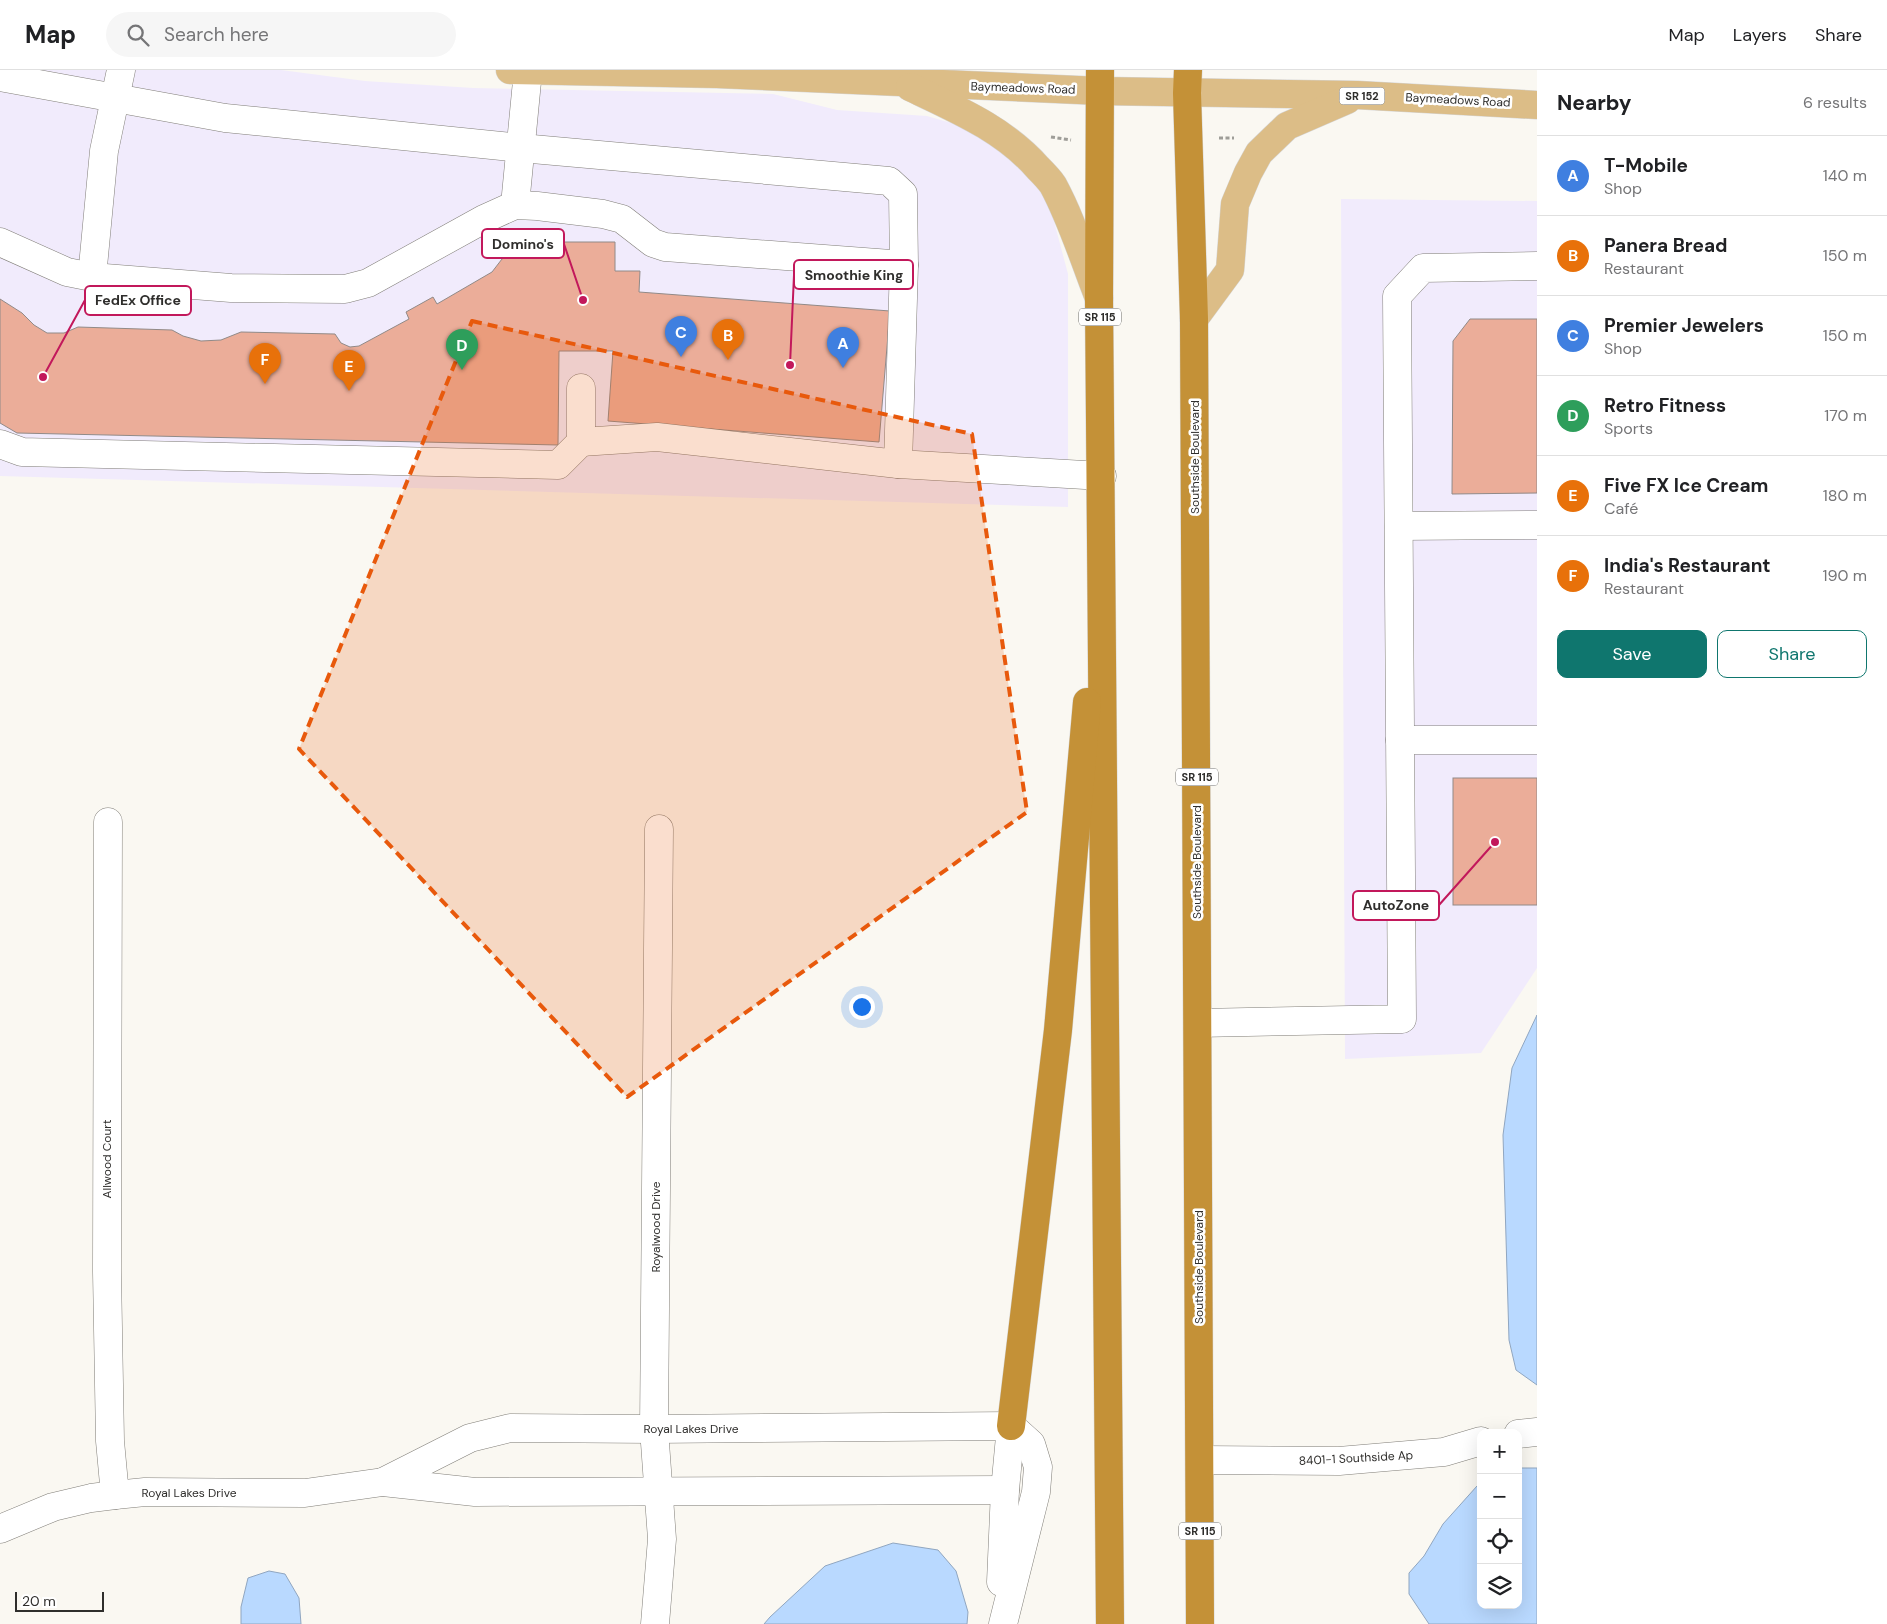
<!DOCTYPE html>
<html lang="en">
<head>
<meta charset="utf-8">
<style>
	body { margin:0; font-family:"DM Sans",sans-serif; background:#f6f6f6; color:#202124 }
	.controls { position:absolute; right:15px; bottom:15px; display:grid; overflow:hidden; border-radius:10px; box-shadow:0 5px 20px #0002 }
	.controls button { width:45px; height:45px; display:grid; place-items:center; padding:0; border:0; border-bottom:1px solid #e0e0e0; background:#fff; color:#202124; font:25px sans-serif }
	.scale { position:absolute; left:15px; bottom:12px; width:89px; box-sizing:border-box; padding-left:5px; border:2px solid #2f2e2c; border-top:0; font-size:14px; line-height:18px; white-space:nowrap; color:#2f2e2c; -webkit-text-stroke:4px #fff; paint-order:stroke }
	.you { position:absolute; left:861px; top:936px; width:18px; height:18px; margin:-12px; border:4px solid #fff; border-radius:50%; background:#1a73e8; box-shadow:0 0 0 8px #1a73e833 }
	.badge { display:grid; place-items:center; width:32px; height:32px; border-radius:50%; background:#0f766e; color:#fff; font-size:16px; font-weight:700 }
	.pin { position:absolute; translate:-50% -41px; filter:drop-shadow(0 1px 2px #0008) }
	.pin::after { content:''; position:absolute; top:26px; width:18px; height:15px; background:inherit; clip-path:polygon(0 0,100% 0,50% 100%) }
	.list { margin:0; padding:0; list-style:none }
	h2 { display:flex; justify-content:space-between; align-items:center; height:65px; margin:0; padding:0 20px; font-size:21px }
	h2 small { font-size:16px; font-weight:400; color:#757577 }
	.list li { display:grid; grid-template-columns:32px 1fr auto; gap:15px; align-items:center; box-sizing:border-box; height:80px; padding:0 20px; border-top:1px solid #e0e0e0 }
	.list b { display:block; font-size:19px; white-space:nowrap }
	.list p { margin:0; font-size:16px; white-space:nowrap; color:#757577 }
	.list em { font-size:16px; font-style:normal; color:#757577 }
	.actions { display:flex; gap:10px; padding:15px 20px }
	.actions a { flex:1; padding:11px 0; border:1px solid #0f766e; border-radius:10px; text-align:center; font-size:18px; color:#0f766e }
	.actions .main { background:#0f766e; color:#fff }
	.icon { flex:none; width:28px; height:28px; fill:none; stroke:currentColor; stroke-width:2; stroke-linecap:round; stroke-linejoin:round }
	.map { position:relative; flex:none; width:1537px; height:1554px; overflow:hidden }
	header { display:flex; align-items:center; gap:30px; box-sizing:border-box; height:70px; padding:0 25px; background:#fff; border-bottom:1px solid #e0e0e0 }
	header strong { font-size:24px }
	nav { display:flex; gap:28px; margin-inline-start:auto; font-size:18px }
	.search { width:350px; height:45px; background:#f6f6f6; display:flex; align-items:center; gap:12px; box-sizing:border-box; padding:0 18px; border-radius:28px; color:#757577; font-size:19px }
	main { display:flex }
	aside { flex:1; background:#fff }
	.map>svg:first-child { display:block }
</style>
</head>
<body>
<header>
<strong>Map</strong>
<div class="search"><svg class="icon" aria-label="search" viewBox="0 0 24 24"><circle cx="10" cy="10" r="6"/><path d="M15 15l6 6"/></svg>Search here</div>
<nav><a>Map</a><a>Layers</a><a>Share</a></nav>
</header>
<main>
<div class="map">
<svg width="1537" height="1554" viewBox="0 0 1537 1554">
	<rect width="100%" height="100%" fill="#faf8f2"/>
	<g fill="#f1ebfc">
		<path d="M0 0H281L365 11 473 18 773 24 837 40 927 46 965 57 998 72 1032 107 1051 140 1068 204V437L0 406Z"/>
		<path d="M1341 129 1537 131V898L1481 983 1345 989Z"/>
	</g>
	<g fill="#b9d9ff" stroke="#90a6c0">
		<path d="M1537 945V1315L1516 1300 1509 1270 1503 1065 1512 998Z"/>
		<path d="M1518 1398H1537V1554H1429L1409 1524V1503L1424 1486 1443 1454 1477 1416 1481 1414V1535H1518Z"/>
		<path d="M893 1473 938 1480 956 1501 968 1542 967 1554H764L770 1547 825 1496Z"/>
		<path d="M269 1501 285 1504 299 1528 301 1554H241V1537L248 1508Z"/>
	</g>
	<g fill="#ebad99" stroke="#918a88">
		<path d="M531 172H615V201H640L639 222 890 241 879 372 608 351 613 281H559L558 375 17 363 0 353V229L22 243 34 255 47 263H64L78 257 172 260 183 266 201 271 221 270 241 262 335 264 341 273 350 277 359 276 409 249 406 242 433 227 437 234 492 202 502 189Z"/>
		<path d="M1470 249H1537V423L1452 424 1453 271Z"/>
		<rect x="1453" y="708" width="84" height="127"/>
	</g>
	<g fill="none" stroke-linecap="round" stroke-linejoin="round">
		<g stroke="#807e78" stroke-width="29">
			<g id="minor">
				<path d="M0 7 225 48 521 78 889 111 903 124 904 195 898 394 1102 406"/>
				<path d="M515 135 528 1"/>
				<path d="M0 172 67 202 92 207 231 218 345 219 368 213 484 149 515 135 537 136 603 144 622 149 653 173 665 177 904 195"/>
				<path d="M92 207 104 81 121 0"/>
				<path d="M581 318V372L657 367 898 394"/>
				<path d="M0 374 22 382 558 395 581 372"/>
				<path d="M1399 456 1537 455"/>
				<path d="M1400 670H1537"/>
				<path d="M108 752 107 1202 110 1371 115 1425"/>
				<path d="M1198 953 1402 949 1397 226 1423 198 1537 196"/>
				<path d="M1518 1364 1537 1362"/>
				<path d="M1200 1390 1339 1391 1444 1382 1481 1371"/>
				<path d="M383 1412 470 1368 510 1358 654 1359 1011 1356"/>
				<path d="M0 1459 53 1437 91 1428 115 1425 145 1422 305 1423 383 1412 475 1422 1005 1420"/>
				<path d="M1001 1512 1005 1420 1011 1356"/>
				<path d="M655 1554 662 1469 654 1359 659 759"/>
				<path d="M1003 1554 1036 1422 1038 1397 1031 1374 1011 1356"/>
			</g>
		</g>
		<g stroke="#d5d5d5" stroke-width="29">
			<g id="major">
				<path d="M510 0 717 4 1101 21 1357 25 1537 35"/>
				<path d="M910 17C956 39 1004 59 1038 98 1043 103 1049 109 1053 115 1072 150 1084 190 1099 228"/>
				<path d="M1194 249 1230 200 1235 134 1248 103 1259 83 1287 56 1347 30"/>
			</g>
		</g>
		<g stroke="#d5d5d5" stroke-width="29">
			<g id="highway">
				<path d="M1100 0 1099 229 1110 1554"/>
				<path d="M1188 0 1187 23 1194 249 1200 1554"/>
				<path d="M1011 1356 1058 960 1087 632"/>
			</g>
		</g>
		<g stroke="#9e9d98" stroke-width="3" stroke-dasharray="4 2.5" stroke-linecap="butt">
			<path d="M1051 67 1071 70"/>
			<path d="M1219 68H1234"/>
		</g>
		<use href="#minor" stroke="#fff" stroke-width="28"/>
		<use href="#major" stroke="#dcbd87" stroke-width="28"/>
		<use href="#highway" stroke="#c49137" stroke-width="28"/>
	</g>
	<path fill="#e8590c" fill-opacity="0.2" stroke="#e8590c" stroke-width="4" stroke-dasharray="10 6" stroke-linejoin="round" d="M472 251 972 364 1027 742 627 1027 299 679Z"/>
	<g text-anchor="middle" stroke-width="5" stroke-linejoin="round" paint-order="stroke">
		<g fill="#fff" stroke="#6d6d6b" stroke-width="1">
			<rect x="1339.5" y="17.5" width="45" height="17" rx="4"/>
			<rect x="1079" y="238.5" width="42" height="17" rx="4"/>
			<rect x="1176" y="698.5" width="42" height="17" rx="4"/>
			<rect x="1179" y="1452.5" width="42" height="17" rx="4"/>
		</g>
		<g font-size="11" font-weight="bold" fill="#2f2e2c">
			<text x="1362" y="30">SR 152</text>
			<text x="1100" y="251">SR 115</text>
			<text x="1197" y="711">SR 115</text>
			<text x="1200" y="1465">SR 115</text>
		</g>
		<g font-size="12" fill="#2f2e2c" stroke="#fff">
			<text transform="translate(1023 18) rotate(2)" y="4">Baymeadows Road</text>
			<text transform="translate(1458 30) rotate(3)" y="4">Baymeadows Road</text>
			<text transform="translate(1195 387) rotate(-90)" y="4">Southside Boulevard</text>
			<text transform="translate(1197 792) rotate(-90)" y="4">Southside Boulevard</text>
			<text transform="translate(107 1089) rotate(-90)" y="4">Allwood Court</text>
			<text transform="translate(656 1157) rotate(-90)" y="4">Royalwood Drive</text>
			<text transform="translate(1199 1197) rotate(-90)" y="4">Southside Boulevard</text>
			<text x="691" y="1363">Royal Lakes Drive</text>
			<text transform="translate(1356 1388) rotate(-3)" y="4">8401-1 Southside Ap</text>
			<text x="189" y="1427">Royal Lakes Drive</text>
		</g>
	</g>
	<path fill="none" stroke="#c2185b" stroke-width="2" d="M583 230L564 174M790 295L794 205M43 307L85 230M1495 772L1439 835"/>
	<g fill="#c2185b" stroke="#fff" stroke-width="2">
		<circle cx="583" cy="230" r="5"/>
		<circle cx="790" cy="295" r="5"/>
		<circle cx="43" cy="307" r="5"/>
		<circle cx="1495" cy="772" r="5"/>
	</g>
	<g fill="#fff" stroke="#c2185b" stroke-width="2">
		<rect x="482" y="159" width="82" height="29" rx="5"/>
		<rect x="794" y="190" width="119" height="29" rx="5"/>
		<rect x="85" y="216" width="106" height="29" rx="5"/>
		<rect x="1353" y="821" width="86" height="29" rx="5"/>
	</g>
	<g font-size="14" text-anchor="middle" font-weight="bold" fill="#2f2e2c">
		<text x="523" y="179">Domino's</text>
		<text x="854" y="210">Smoothie King</text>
		<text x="138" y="235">FedEx Office</text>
		<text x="1396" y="840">AutoZone</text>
	</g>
</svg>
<div class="controls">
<button>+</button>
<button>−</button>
<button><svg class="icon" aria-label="locate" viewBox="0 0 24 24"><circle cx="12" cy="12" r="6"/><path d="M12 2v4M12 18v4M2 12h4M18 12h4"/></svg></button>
<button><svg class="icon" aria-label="layers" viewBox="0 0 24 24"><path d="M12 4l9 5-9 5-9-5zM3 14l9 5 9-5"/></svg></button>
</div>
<div class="scale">20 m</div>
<div class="you"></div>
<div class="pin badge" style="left:843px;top:298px;background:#3f7fe0">A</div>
<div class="pin badge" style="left:728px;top:290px;background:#e8710a">B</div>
<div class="pin badge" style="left:681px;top:287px;background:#3f7fe0">C</div>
<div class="pin badge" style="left:462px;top:300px;background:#2e9e5b">D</div>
<div class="pin badge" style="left:349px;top:321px;background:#e8710a">E</div>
<div class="pin badge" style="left:265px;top:314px;background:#e8710a">F</div>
</div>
<aside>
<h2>Nearby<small>6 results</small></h2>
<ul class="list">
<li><span class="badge" style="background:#3f7fe0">A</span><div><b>T-Mobile</b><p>Shop</p></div><em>140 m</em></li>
<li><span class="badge" style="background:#e8710a">B</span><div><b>Panera Bread</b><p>Restaurant</p></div><em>150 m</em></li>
<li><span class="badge" style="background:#3f7fe0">C</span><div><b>Premier Jewelers</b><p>Shop</p></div><em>150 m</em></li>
<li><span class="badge" style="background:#2e9e5b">D</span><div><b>Retro Fitness</b><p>Sports</p></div><em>170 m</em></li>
<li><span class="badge" style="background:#e8710a">E</span><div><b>Five FX Ice Cream</b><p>Café</p></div><em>180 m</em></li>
<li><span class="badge" style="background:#e8710a">F</span><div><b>India's Restaurant</b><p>Restaurant</p></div><em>190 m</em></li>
</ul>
<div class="actions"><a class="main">Save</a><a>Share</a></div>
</aside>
</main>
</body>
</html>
